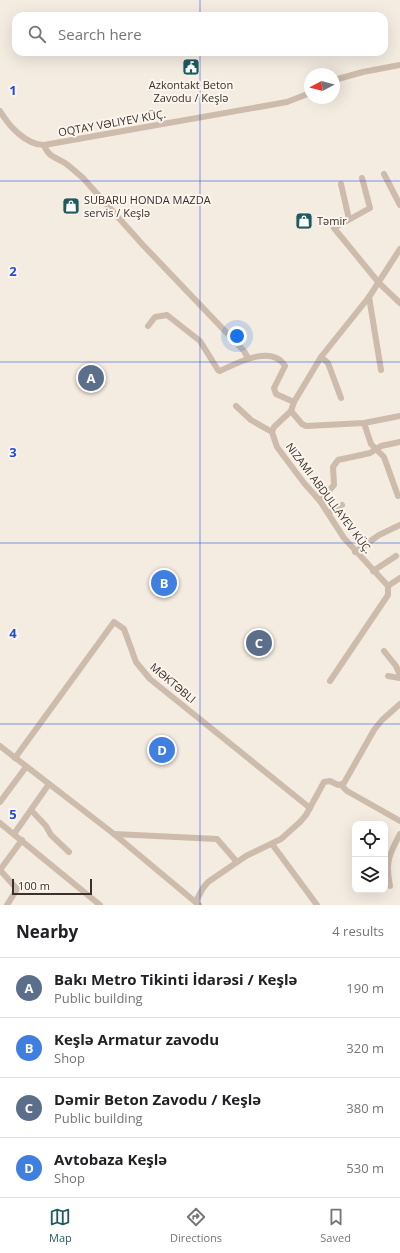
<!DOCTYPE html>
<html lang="en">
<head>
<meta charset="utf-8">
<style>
	body { margin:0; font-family:"Open Sans",sans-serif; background:#f2f2f2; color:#202124 }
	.controls { position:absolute; right:12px; bottom:12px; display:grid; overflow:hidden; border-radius:8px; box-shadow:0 4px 16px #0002 }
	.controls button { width:36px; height:36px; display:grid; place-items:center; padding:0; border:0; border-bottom:1px solid #e0e0e0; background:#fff; color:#202124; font:20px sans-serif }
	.compass { position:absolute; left:304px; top:68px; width:36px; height:36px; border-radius:50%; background:#fff; box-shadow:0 4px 16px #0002; rotate:263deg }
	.scale { position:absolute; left:12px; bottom:10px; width:80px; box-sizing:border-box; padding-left:4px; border:2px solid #3b302b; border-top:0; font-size:11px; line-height:14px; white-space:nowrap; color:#3b302b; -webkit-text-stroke:3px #fbf5ee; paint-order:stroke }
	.you { position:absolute; left:237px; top:336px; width:14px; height:14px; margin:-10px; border:3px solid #fff; border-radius:50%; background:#1a73e8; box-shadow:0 0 0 6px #1a73e833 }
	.badge { display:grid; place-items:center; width:26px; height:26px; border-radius:50%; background:#1f5a5e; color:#fff; font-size:13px; font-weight:700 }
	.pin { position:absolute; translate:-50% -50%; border:2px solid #fff; box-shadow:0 1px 4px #0006 }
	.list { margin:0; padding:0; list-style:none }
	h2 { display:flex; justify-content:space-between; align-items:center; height:52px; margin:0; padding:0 16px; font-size:17px }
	h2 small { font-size:13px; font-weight:400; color:#757577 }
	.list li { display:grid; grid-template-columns:26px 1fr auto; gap:12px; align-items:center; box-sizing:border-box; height:60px; padding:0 16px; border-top:1px solid #e0e0e0 }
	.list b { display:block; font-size:15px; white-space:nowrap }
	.list p { margin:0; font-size:13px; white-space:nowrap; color:#757577 }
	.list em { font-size:13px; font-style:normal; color:#757577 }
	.icon { flex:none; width:22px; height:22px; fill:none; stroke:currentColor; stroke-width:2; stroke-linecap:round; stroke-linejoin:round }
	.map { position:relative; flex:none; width:400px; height:905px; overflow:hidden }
	.search { position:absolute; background:#fff; box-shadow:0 4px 16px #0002; left:12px; right:12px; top:12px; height:44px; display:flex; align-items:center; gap:10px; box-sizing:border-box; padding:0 14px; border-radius:12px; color:#757577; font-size:15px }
	.sheet { height:292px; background:#fff }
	nav { display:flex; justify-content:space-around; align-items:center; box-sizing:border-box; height:56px; border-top:1px solid #e0e0e0; background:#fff; font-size:11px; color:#757577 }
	nav a { display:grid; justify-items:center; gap:2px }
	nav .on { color:#1f5a5e }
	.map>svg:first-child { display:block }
</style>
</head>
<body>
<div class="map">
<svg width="400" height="905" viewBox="0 0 400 905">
	<rect width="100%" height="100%" fill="#f4ebe1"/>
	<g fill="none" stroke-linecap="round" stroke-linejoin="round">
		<g stroke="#cdbbac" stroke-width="6">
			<path d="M334 80 363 72 400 65"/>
			<path d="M0 111C9 126 26 145 44 145L287 102 310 93"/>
			<path d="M44 145C48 157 57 158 65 163 72 168 77 173 83 178L142 244 244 351 248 358"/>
			<path d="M384 174 400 205"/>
			<path d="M362 178 370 208 334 228 379 283 400 303"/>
			<path d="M341 184 349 219"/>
			<path d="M369 297 381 370"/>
			<path d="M148 326 155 317 167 315 200 341 218 370 220 371C237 363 272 344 285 366L274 388 276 394 294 402"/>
			<path d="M321 357 328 363 341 398"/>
			<path d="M236 406 251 420 272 432"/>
			<path d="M291 411 302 424 306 426 364 423 400 416"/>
			<path d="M364 423 371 444 384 457 398 496"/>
			<path d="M320 501 334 485 333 467 338 460 370 453 381 446 400 442"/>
			<path d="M328 513 342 505"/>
			<path d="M355 552 379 535 400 525"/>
			<path d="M373 571 396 556"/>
			<path d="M388 586 344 538 320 501 304 483 277 447 272 432 274 427 291 411 294 402 321 357 369 297 400 249"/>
			<path d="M384 651 396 666 400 675"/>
			<path d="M388 676 400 678"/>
			<path d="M330 681 388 595V586L400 578"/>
			<path d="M0 746 114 834 199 905"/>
			<path d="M15 758 114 622 124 629 136 662 150 679 310 808"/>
			<path d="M341 785 347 791 400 821"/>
			<path d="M0 802 26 767"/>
			<path d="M31 810 46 826 51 835 69 852"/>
			<path d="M0 823 100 905"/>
			<path d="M14 834 49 784"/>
			<path d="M114 834 217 839 237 862"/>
			<path d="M272 844 317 905"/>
			<path d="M0 870 17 889 7 905"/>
			<path d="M0 870 22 840"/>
			<path d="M390 886C385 862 389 855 400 834"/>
			<path d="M196 901 203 888 208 882 246 856 281 839 300 822 306 815 324 782 330 781 338 785 344 783 374 730 382 720 400 704"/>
		</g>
	</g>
	<path fill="none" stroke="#1d4ed8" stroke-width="1" stroke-opacity="0.55" d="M200 0V16M200 52V905M0 181H400M0 362H400M0 543H400M0 724H400"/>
	<defs>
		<g id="civic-square" transform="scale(0.9)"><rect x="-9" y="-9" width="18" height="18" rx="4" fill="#1f5a5e" stroke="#fbf5ee"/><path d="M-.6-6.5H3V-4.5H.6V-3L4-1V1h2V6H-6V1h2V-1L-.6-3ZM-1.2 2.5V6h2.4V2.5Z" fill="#fff"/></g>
		<g id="shop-square" transform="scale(0.9)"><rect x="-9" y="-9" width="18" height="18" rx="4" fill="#1f5a5e" stroke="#fbf5ee"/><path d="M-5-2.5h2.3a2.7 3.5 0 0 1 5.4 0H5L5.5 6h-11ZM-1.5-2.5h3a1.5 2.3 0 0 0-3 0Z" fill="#fff"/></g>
	</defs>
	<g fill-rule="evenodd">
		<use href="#civic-square" x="191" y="67"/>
		<use href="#shop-square" x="71" y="206"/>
		<use href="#shop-square" x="304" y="221"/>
	</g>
	<g text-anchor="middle" stroke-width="4" stroke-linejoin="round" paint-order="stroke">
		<g font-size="11" fill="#3b302b" stroke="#fbf5ee" text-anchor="start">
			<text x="191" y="89" text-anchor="middle">Azkontakt Beton<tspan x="191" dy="13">Zavodu / Keşlə</tspan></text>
			<text x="84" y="204">SUBARU HONDA MAZDA<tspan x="84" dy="13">servis / Keşlə</tspan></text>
			<text x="317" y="225">Təmir</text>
		</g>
		<g font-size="11" fill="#3b302b" stroke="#fbf5ee">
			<text transform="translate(112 123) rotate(-10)" y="4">OQTAY VƏLIYEV KÜÇ.</text>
			<text transform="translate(329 498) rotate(53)" y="4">NIZAMI ABDULLAYEV KÜÇ.</text>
			<text transform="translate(173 683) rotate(40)" y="4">MƏKTƏBLI</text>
		</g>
	</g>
	<g font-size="13" text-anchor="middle" font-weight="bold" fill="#1d4ed8" stroke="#fbf5ee" stroke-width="4" stroke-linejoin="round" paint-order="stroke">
		<text x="13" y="95">1</text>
		<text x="13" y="276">2</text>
		<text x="13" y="457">3</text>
		<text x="13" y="638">4</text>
		<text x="13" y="819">5</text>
	</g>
</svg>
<div class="controls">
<button><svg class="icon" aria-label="locate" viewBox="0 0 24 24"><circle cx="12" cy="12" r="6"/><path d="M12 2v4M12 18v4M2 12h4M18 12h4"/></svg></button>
<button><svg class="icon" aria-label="layers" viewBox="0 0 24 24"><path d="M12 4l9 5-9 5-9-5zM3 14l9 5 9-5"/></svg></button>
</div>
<svg class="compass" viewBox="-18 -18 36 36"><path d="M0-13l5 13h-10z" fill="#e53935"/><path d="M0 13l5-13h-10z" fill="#757577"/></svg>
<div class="scale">100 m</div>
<div class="you"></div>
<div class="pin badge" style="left:91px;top:378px;background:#5c6f8a">A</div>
<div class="pin badge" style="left:164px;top:583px;background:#3f7fe0">B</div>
<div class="pin badge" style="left:259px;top:643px;background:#5c6f8a">C</div>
<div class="pin badge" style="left:162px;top:750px;background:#3f7fe0">D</div>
<div class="search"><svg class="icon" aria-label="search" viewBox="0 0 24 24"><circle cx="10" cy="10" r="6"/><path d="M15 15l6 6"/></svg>Search here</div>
</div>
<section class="sheet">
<h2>Nearby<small>4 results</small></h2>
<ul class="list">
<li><span class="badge" style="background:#5c6f8a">A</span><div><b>Bakı Metro Tikinti İdarəsi / Keşlə</b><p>Public building</p></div><em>190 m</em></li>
<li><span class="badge" style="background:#3f7fe0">B</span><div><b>Keşlə Armatur zavodu</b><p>Shop</p></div><em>320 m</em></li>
<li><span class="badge" style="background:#5c6f8a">C</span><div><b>Dəmir Beton Zavodu / Keşlə</b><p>Public building</p></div><em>380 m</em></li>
<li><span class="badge" style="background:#3f7fe0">D</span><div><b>Avtobaza Keşlə</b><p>Shop</p></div><em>530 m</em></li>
</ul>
</section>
<nav>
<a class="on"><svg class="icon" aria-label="map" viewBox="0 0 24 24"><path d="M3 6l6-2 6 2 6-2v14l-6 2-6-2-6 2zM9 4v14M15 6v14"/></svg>Map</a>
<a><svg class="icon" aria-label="directions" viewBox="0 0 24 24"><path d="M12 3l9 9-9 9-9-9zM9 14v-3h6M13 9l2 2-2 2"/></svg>Directions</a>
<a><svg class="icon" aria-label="saved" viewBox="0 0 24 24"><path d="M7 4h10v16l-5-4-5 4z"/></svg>Saved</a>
</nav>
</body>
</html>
